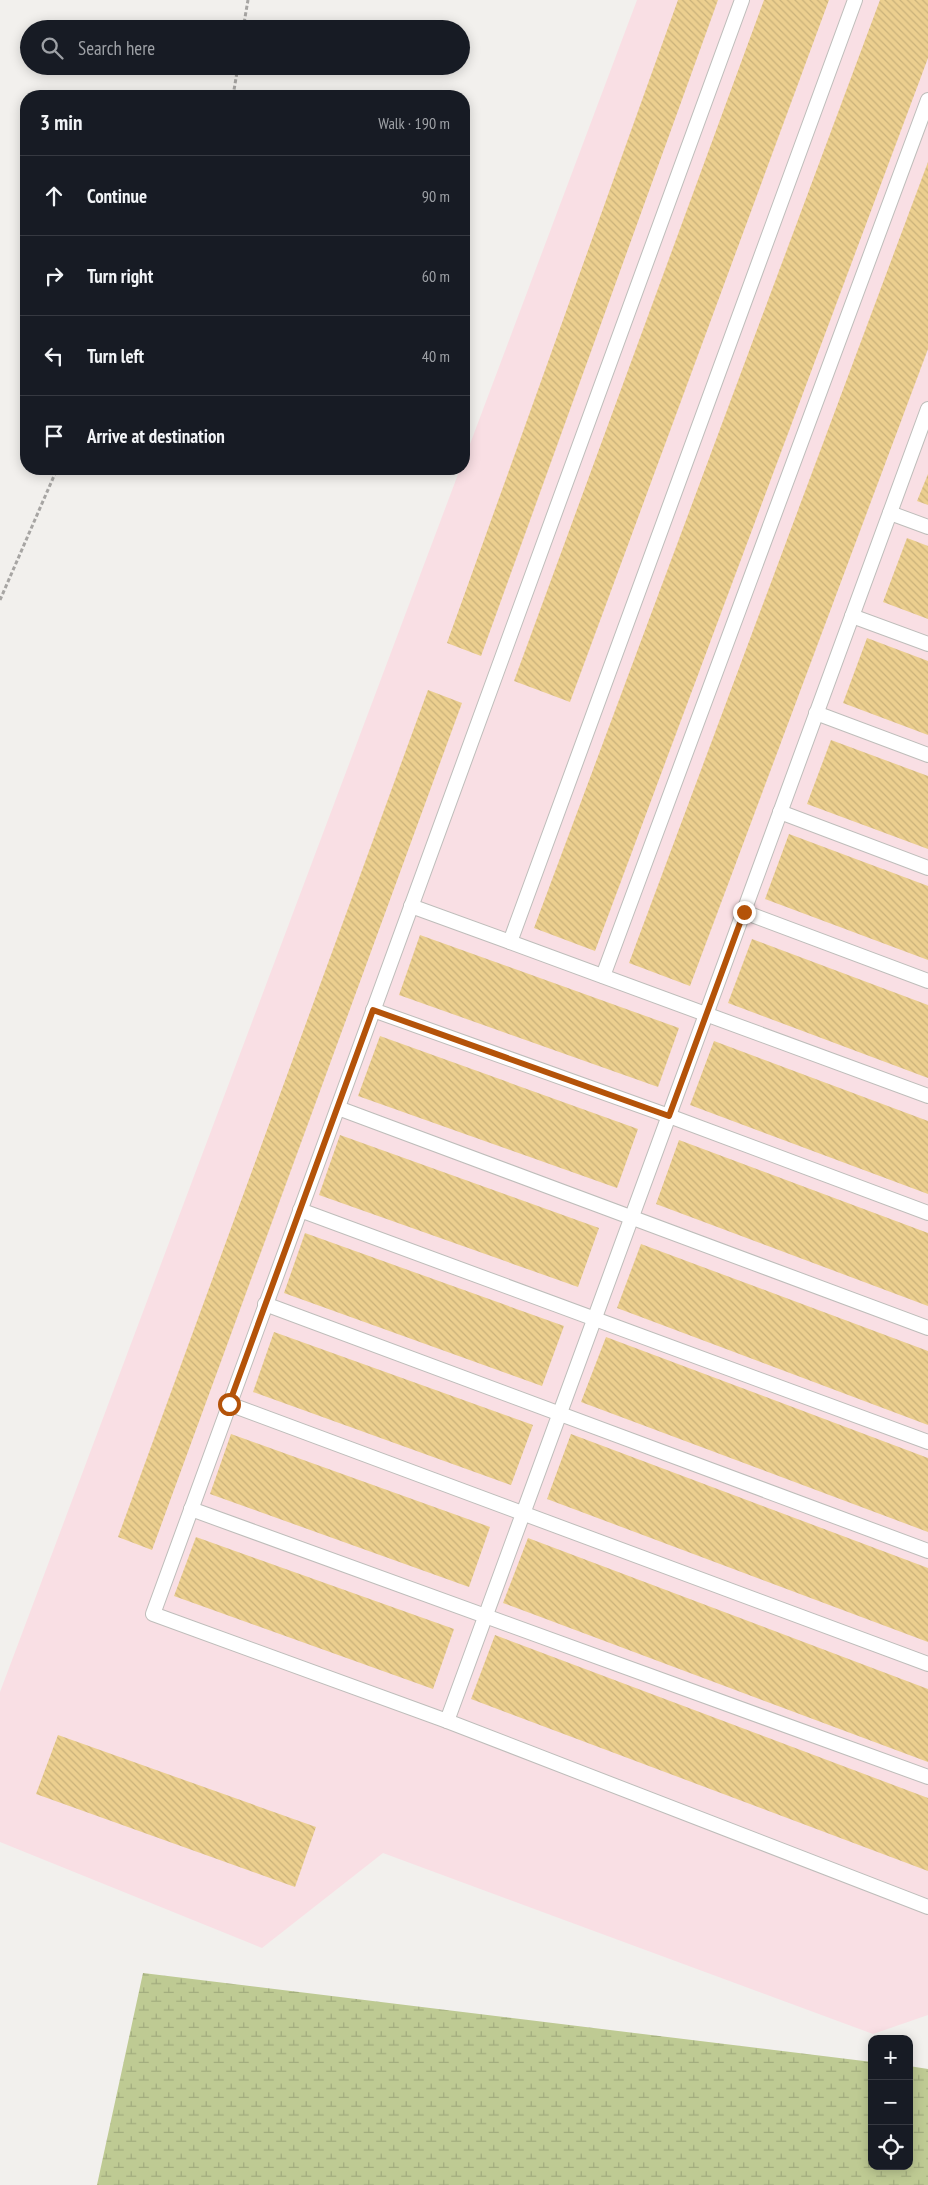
<!DOCTYPE html>
<html lang="en">
<head>
<meta charset="utf-8">
<style>
	body { margin:0; font-family:"PT Sans Narrow",sans-serif; background:#20242c; color:#f1f3f6 }
	.controls { position:absolute; right:15px; bottom:15px; display:grid; overflow:hidden; border-radius:10px; box-shadow:0 2px 12px #0003 }
	.controls button { width:45px; height:45px; display:grid; place-items:center; padding:0; border:0; border-bottom:1px solid #363941; background:#171b24; color:#f1f3f6; font:25px sans-serif }
	.stop { position:absolute; width:15px; height:15px; margin:-11px; border:4px solid #b45309; border-radius:50%; background:#fff }
	.stop.end { background:#b45309; border-color:#fff; box-shadow:0 1px 5px #0008 }
	.list { margin:0; padding:0; list-style:none }
	h2 { display:flex; justify-content:space-between; align-items:center; height:65px; margin:0; padding:0 20px; font-size:21px }
	h2 small { font-size:16px; font-weight:400; color:#9ea1a6 }
	.list li { display:grid; grid-template-columns:32px 1fr auto; gap:15px; align-items:center; box-sizing:border-box; height:80px; padding:0 20px; border-top:1px solid #363941 }
	.list b { display:block; font-size:19px; white-space:nowrap }
	.list em { font-size:16px; font-style:normal; color:#9ea1a6 }
	.icon { flex:none; width:28px; height:28px; fill:none; stroke:currentColor; stroke-width:2; stroke-linecap:round; stroke-linejoin:round }
	.map { position:relative; flex:none; width:928px; height:2185px; overflow:hidden }
	.search { position:absolute; background:#171b24; box-shadow:0 2px 12px #0003; left:20px; top:20px; width:450px; height:55px; display:flex; align-items:center; gap:12px; box-sizing:border-box; padding:0 18px; border-radius:28px; color:#9ea1a6; font-size:19px }
	.panel { position:absolute; background:#171b24; box-shadow:0 2px 12px #0003; left:20px; top:90px; width:450px; height:385px; border-radius:20px }
	.map>svg:first-child { display:block }
</style>
</head>
<body>
<div class="map">
<svg width="928" height="2185" viewBox="0 0 928 2185">
	<defs>
		<pattern id="wetland-marsh" width="20" height="14" patternUnits="userSpaceOnUse" patternTransform="scale(1.25)"><rect width="20" height="14" fill="#beca93"/><path d="M1 5h8M5 5V1M11 12h8M15 12V8" fill="none" stroke="#a2ac7e"/></pattern>
		<pattern id="building-back-hatch" width="6" height="6" patternUnits="userSpaceOnUse" patternTransform="scale(1.25)"><rect width="6" height="6" fill="#eccf8f"/><path d="M-1 5l2 2M0 0l6 6M5-1l2 2" fill="none" stroke="#c9b17a"/></pattern>
	</defs>
	<rect width="100%" height="100%" fill="#f2f0ed"/>
	<path fill="#f9dfe4" d="M637 0H928V2015L873 2034 383 1853 262 1948 0 1842V1692L460 469H464V460Z"/>
	<path fill="url(#wetland-marsh)" d="M143 1973 872 2062V2166H909V2066L928 2069V2185H97Z"/>
	<g fill="url(#building-back-hatch)">
		<path d="M678 0H718L481 656 447 643Z"/>
		<path d="M764 0H829L570 702 514 681Z"/>
		<path d="M880 0H928V58L595 951 534 928Z"/>
		<path d="M928 162V349L690 986 629 963Z"/>
		<path d="M928 474V505L917 501Z"/>
		<path d="M907 538 928 546V619L883 602Z"/>
		<path d="M867 638 928 661V735L843 703Z"/>
		<path d="M428 690 462 703 152 1550 118 1537Z"/>
		<path d="M831 740 928 776V849L807 804Z"/>
		<path d="M789 834 928 886V960L765 899Z"/>
		<path d="M420 935 679 1028 658 1087 399 995Z"/>
		<path d="M752 939 928 1005V1078L728 1003Z"/>
		<path d="M380 1036 638 1129 617 1188 358 1096Z"/>
		<path d="M714 1041 928 1121V1194L690 1105Z"/>
		<path d="M340 1135 599 1228 578 1287 319 1195Z"/>
		<path d="M679 1140 928 1233V1306L656 1204Z"/>
		<path d="M305 1233 564 1326 542 1386 284 1293Z"/>
		<path d="M641 1244 928 1351V1425L617 1308Z"/>
		<path d="M274 1332 533 1425 511 1485 253 1392Z"/>
		<path d="M606 1337 928 1458V1532L581 1402Z"/>
		<path d="M231 1434 490 1527 469 1587 210 1494Z"/>
		<path d="M571 1434 928 1568V1642L547 1499Z"/>
		<path d="M196 1537 454 1629 433 1689 174 1596Z"/>
		<path d="M528 1538 928 1689V1762L503 1603Z"/>
		<path d="M495 1635 928 1798V1871L471 1699Z"/>
		<path d="M58 1735 316 1827 295 1887 36 1794Z"/>
	</g>
	<g fill="none" stroke-linecap="round" stroke-linejoin="round">
		<g stroke="#bebdba" stroke-width="16">
			<g id="lane">
				<path d="M742 0 153 1614 447 1721 928 409"/>
				<path d="M855 0 510 942 928 1096"/>
				<path d="M890 513 928 527"/>
				<path d="M852 616 928 644"/>
				<path d="M816 713 928 755"/>
				<path d="M780 812 928 868"/>
				<path d="M411 906 510 942"/>
				<path d="M744 912 928 981"/>
				<path d="M603 976 928 100"/>
				<path d="M373 1010 669 1116 928 1213"/>
				<path d="M338 1108 928 1328"/>
				<path d="M300 1210 928 1442"/>
				<path d="M265 1304 928 1551"/>
				<path d="M229 1404 928 1664"/>
				<path d="M191 1509 928 1777"/>
				<path d="M447 1721 928 1907"/>
			</g>
		</g>
		<g stroke="#a7a5a3" stroke-width="3" stroke-dasharray="4 2.5" stroke-linecap="butt">
			<path d="M243 29 248 0"/>
			<path d="M233 96 238 66"/>
			<path d="M0 600 57 469"/>
		</g>
		<use href="#lane" stroke="#fff" stroke-width="14"/>
	</g>
	<g fill="none" stroke-linecap="round" stroke-linejoin="round">
		<path stroke="#b45309" stroke-width="6" d="M229 1404 373 1010 669 1116 744 912"/>
	</g>
</svg>
<div class="controls">
<button>+</button>
<button>−</button>
<button><svg class="icon" aria-label="locate" viewBox="0 0 24 24"><circle cx="12" cy="12" r="6"/><path d="M12 2v4M12 18v4M2 12h4M18 12h4"/></svg></button>
</div>
<div class="stop" style="left:229px;top:1404px"></div>
<div class="stop end" style="left:744px;top:912px"></div>
<div class="search"><svg class="icon" aria-label="search" viewBox="0 0 24 24"><circle cx="10" cy="10" r="6"/><path d="M15 15l6 6"/></svg>Search here</div>
<section class="panel">
<h2>3 min<small>Walk · 190 m</small></h2>
<ul class="list">
<li><svg class="icon" aria-label="ahead" viewBox="0 0 24 24"><path d="M12 20V5M6 11l6-6 6 6"/></svg><div><b>Continue</b></div><em>90 m</em></li>
<li><svg class="icon" aria-label="right" viewBox="0 0 24 24"><path d="M7 20v-9h11M14 6l5 5-5 5"/></svg><div><b>Turn right</b></div><em>60 m</em></li>
<li><svg class="icon" aria-label="left" viewBox="0 0 24 24"><path d="M17 20v-9H6M10 6l-5 5 5 5"/></svg><div><b>Turn left</b></div><em>40 m</em></li>
<li><svg class="icon" aria-label="arrive" viewBox="0 0 24 24"><path d="M6 21V4h12l-3 4 3 4H6"/></svg><div><b>Arrive at destination</b></div></li>
</ul>
</section>
</div>
</body>
</html>
